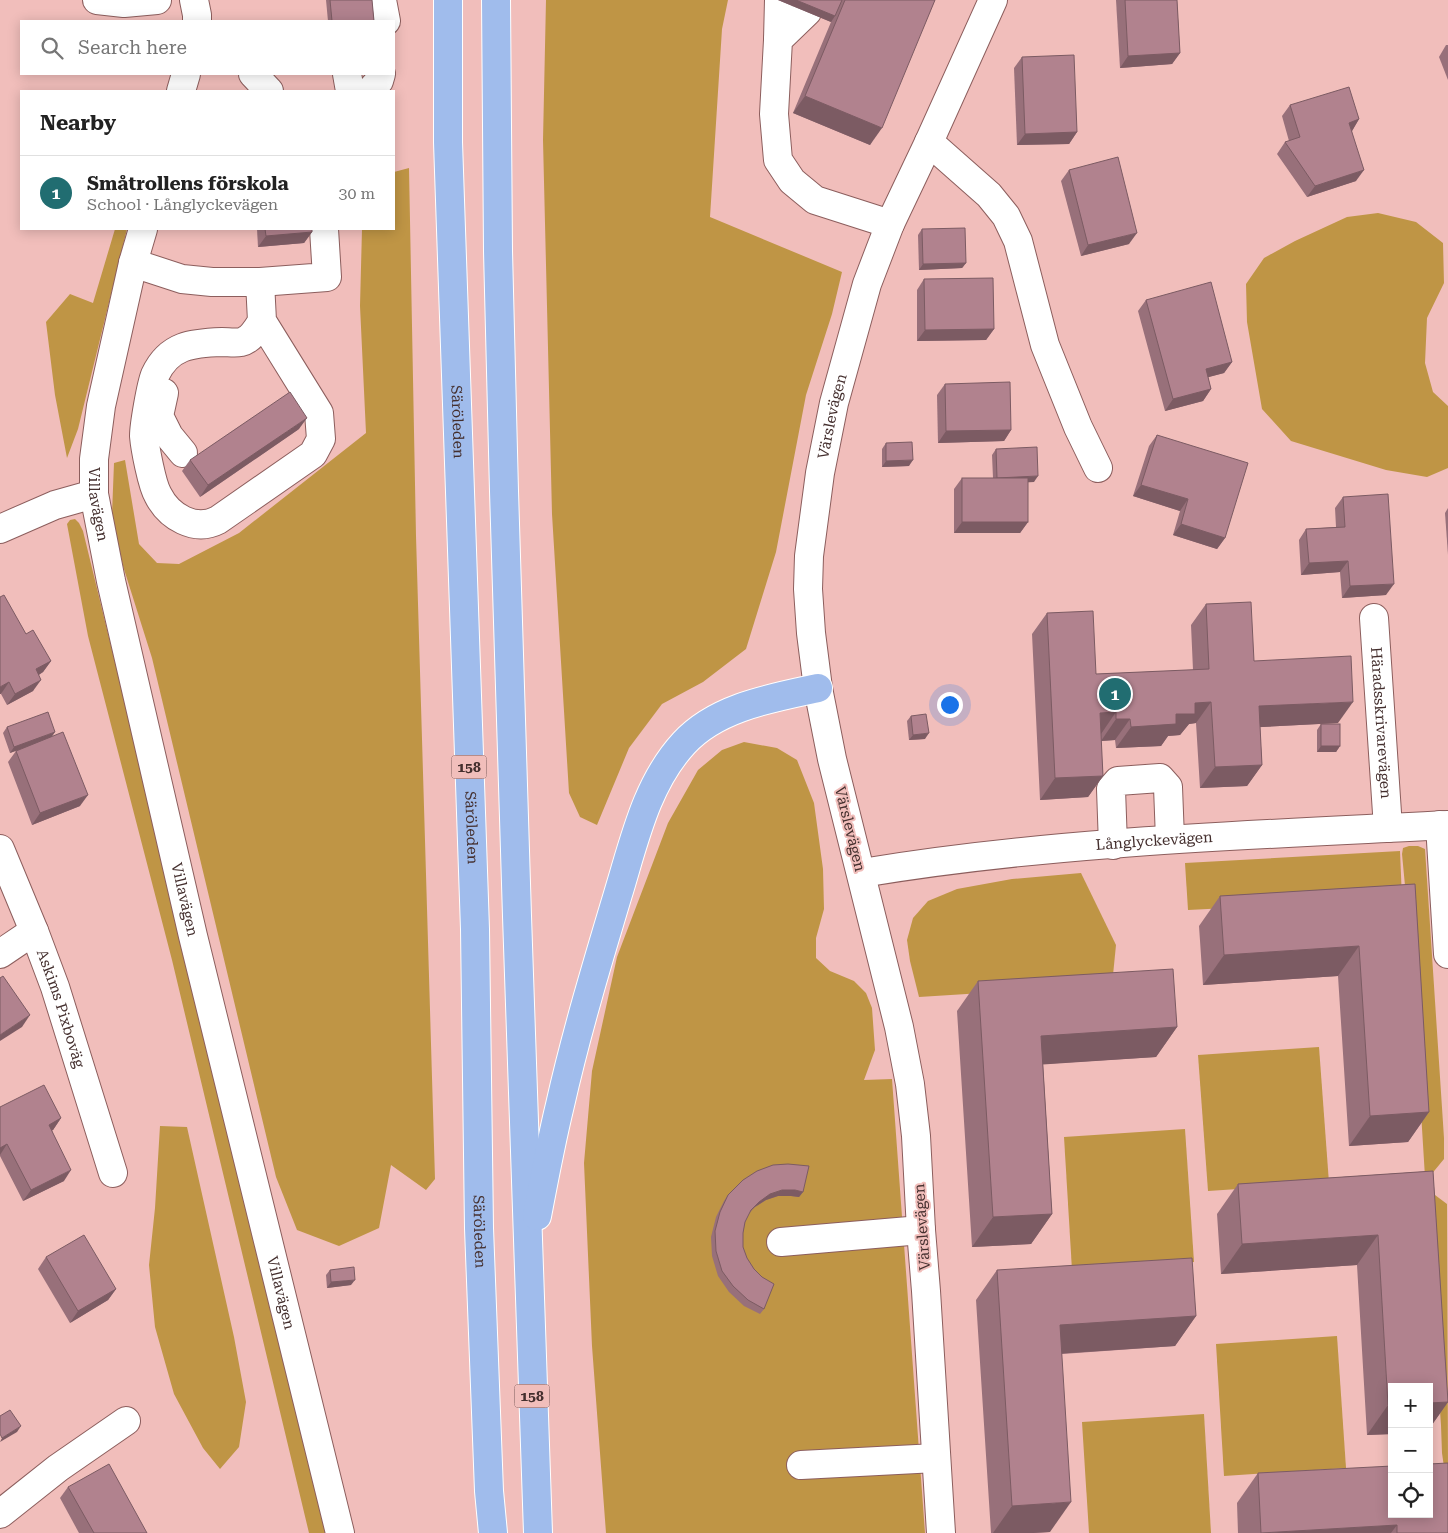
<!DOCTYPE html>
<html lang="en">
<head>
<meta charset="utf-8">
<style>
	body { margin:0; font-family:"Roboto Serif",serif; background:#f6f6f6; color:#222 }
	.controls { position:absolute; right:15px; bottom:15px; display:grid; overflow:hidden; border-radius:0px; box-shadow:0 2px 12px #0003 }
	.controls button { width:45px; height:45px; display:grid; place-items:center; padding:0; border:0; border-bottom:1px solid #e0e0e0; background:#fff; color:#222; font:25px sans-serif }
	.you { position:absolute; left:949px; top:704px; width:18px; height:18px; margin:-12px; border:4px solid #fff; border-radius:50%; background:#1a73e8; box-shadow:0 0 0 8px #1a73e833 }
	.badge { display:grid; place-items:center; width:32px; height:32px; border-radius:50%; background:#216d71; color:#fff; font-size:16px; font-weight:700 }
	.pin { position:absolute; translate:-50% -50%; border:2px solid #fff; box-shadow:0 1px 5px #0006 }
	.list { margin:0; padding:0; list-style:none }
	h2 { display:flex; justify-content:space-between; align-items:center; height:65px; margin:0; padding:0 20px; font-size:21px }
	h2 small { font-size:16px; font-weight:400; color:#767676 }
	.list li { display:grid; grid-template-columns:32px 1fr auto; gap:15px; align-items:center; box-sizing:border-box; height:75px; padding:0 20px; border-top:1px solid #e0e0e0 }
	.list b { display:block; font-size:19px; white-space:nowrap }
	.list p { margin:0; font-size:16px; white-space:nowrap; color:#767676 }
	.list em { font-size:16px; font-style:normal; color:#767676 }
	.icon { flex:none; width:28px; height:28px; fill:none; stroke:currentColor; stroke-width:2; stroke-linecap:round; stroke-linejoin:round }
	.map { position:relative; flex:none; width:1448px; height:1533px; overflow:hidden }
	.search { position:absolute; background:#fff; box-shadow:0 2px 12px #0003; left:20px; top:20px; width:375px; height:55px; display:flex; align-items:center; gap:12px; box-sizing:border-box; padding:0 18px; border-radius:0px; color:#767676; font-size:19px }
	.panel { position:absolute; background:#fff; box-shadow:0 2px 12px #0003; left:20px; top:90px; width:375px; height:140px; border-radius:0px }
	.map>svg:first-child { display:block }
</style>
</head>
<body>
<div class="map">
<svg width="1448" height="1533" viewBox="0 0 1448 1533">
	<rect width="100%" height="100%" fill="#f1bebb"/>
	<g fill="#bf9545">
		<path d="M546 0H728L722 29 710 217 842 272 832 314 806 395 776 552 746 649 703 682 662 704 629 748 597 825 580 817 569 793 552 514 543 140Z"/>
		<path d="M409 168 416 536 435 1179 426 1190 391 1165 379 1228 339 1246 297 1230 276 1177 152 658 123 566 112 514 114 463 125 460 139 544 157 563 179 564 239 533 366 433 360 306 362 229H394V172Z"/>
		<path d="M1378 213 1416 222 1443 243 1444 283 1427 318 1425 363 1433 392 1448 406V468L1427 477 1386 470 1291 441 1262 409 1247 322 1246 284 1264 258 1295 241 1347 217Z"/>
		<path d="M115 229H127L78 429 67 458 55 395 46 322 70 294 93 303Z"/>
		<path d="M75 519 79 523 83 531 327 1533H309L172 960 88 636 67 524 70 520Z"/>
		<path d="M744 742 777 748 797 760 814 803 823 869 824 909 816 938V958L830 971 854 981 866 993 872 1008 875 1050 864 1080 892 1079 925 1533H606L592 1346 584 1163 592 1071 617 957 668 823 698 770 722 750Z"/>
		<path d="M1409 846H1418L1425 849 1444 1138V1159L1430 1176 1425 1177 1411 949 1402 854 1403 848Z"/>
		<path d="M1400 851 1402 899 1188 910 1185 863Z"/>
		<path d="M1081 873 1116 945 1112 985 919 997 910 961 907 940 913 918 928 901 957 889 1012 879Z"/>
		<path d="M1319 1047 1329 1183 1208 1191 1198 1055Z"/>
		<path d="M160 1126 187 1127 234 1337 246 1402 239 1447 220 1469 203 1448 174 1394 155 1327 149 1265 155 1208Z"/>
		<path d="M1185 1129 1194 1262 1072 1270 1064 1137Z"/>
		<path d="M1425 1192H1431L1447 1204 1448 1465 1444 1467 1442 1453 1441 1425Z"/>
		<path d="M1337 1336 1346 1468 1224 1476 1216 1344Z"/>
		<path d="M1204 1414 1211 1533H1089L1082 1422Z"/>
	</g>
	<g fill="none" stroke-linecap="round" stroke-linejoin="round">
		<g stroke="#8c5e5d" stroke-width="30">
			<g id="minor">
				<path d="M97 0 124 3 157 0"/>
				<path d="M194 0 197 15V21"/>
				<path d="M382 0 386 21"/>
				<path d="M807 12 778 40 774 114 778 160 792 181 815 200 890 224"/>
				<path d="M778 40 779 0"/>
				<path d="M253 74 269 91"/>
				<path d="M347 74 350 91"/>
				<path d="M181 91 186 74"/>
				<path d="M370 91 379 81 381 74"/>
				<path d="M929 142 989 195 1006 216 1018 241 1045 345 1078 427 1098 468"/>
				<path id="s1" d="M143 229 133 263 101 406 94 459V494L111 581 193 936 340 1533"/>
				<path d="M133 263 182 279 212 282H260L327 277 324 229"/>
				<path d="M260 282 262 321 319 413 321 439 313 454 218 520C195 532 169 517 158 495 152 485 145 448 144 436 144 425 151 385 155 375 169 345 192 343 222 342 228 342 235 343 241 342 251 340 257 329 262 321"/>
				<path d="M164 393 159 416 169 436 183 453"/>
				<path d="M0 529 55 505 94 494"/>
				<path id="s2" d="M1374 618 1388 828"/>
				<path d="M1440 825 1448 954"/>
				<path d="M1113 845 1111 789 1118 781 1160 778 1168 787 1170 839"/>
				<path id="s3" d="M0 849 34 931 55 987 113 1173"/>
				<path id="s4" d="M862 873C1054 841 1253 835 1448 825"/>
				<path d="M0 954 34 931"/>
				<path d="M781 1242 921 1230"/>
				<path d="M801 1465 936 1458"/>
				<path d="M0 1514 58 1468 126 1421"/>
				<path id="s5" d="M941 1533 926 1291 921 1230 916 1136 910 1084 899 1027 832 759 818 688 811 633 808 589 809 556 820 473 834 403 867 284 890 224 929 142 993 0"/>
			</g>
		</g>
		<g stroke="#fff" stroke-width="30">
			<g id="major">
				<path id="s6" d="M448 0V142L475 929 479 1228 489 1491 493 1533"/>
				<path d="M496 0 498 251 504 491 517 916 538 1533"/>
				<path d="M537 1216C544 1179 551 1142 560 1105 576 1034 597 964 618 894 634 842 646 784 684 743 717 707 772 698 818 688"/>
			</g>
		</g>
		<use href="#minor" stroke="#fff" stroke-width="28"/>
		<use href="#major" stroke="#a0bcec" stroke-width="28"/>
	</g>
	<g fill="#98707a">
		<path d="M326 0H372L374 21H328Z"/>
		<path d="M778 0H935L870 145 793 113 831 22Z"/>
		<path d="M1116 0H1177L1180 53 1172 64 1120 68Z"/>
		<path d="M1446 45H1448V80L1439 57Z"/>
		<path d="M1022 57 1077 132 1069 144 1017 145 1014 68Z"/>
		<path d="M1290 105 1359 119 1352 131 1356 181 1307 197 1277 154 1285 142 1289 141 1282 116Z"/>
		<path d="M1069 170 1129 244 1081 256 1061 181Z"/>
		<path d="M257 229H312V232L304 243 258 247Z"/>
		<path d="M922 229 966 263 962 268 919 270 918 235Z"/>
		<path d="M924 279 994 329 986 340 917 341V290Z"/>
		<path d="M1146 300 1232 362 1224 373 1208 377 1211 389 1203 401 1165 411 1138 311Z"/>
		<path d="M945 384 1011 430 1004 441 938 443 937 395Z"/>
		<path d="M299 429 200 497 182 471 190 460Z"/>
		<path d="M1157 435 1225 538 1217 549 1173 535 1180 511 1133 496 1149 446Z"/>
		<path d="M886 443 909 466 882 467V449Z"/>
		<path d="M996 449 1034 482H1028V522L1020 533H954V489L962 478H993L992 455Z"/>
		<path d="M1343 497 1386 595 1342 598 1340 572 1301 575 1299 540 1306 529 1336 527 1335 508Z"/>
		<path d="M1448 508V555L1445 513Z"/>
		<path d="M1206 604 1254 661 1338 723 1260 727 1262 765 1247 786 1200 788 1196 723 1189 724 1180 735 1168 736 1161 746 1116 748 1115 740 1101 741 1103 776 1088 797 1040 800 1032 634 1047 613 1096 674 1193 670 1191 625Z"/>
		<path d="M26 634 51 661 43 672 39 675 33 691 7 705 1 694Z"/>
		<path d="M911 716 925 739 909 740 907 721Z"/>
		<path d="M1321 724 1340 746 1336 752H1317V730Z"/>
		<path d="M7 727 51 737 80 806 32 825 8 762 16 751 30 745 10 753 3 733Z"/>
		<path d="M1415 884 1429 1112 1408 1142 1349 1146 1338 976 1203 985 1199 926 1220 896Z"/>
		<path d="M978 981 1177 1027 1156 1057 1043 1064 1052 1214 1031 1244 972 1247 957 1011Z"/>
		<path d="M0 1107 61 1118 53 1130H52L64 1181 23 1201 0 1156Z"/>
		<path d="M1433 1171 1448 1402 1429 1429V1387L1392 1434 1367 1435 1357 1265 1221 1274 1217 1214 1238 1184Z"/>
		<path d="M803 1192 799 1197 791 1196H778L766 1200 755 1207 749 1213 745 1222 743 1233V1247L764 1309 760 1314 744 1306 729 1292 718 1276 712 1256 711 1237 716 1217 724 1201 728 1195Z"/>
		<path d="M46 1257 116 1289 108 1300 70 1323 38 1269Z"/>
		<path d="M330 1270 351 1285 327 1288 326 1275Z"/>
		<path d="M997 1270 1196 1316 1175 1346 1062 1354 1050 1532 1033 1533H991L976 1300Z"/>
		<path d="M1258 1473 1448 1533H1238L1237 1503Z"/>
		<path d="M68 1487 147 1533H79L60 1498Z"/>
	</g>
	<g fill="#7c5b63">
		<path d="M778 0H796L835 16 831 22Z"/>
		<path d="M1180 53 1172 64 1120 68 1128 56Z"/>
		<path d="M805 96 882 128 870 145 793 113Z"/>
		<path d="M1359 119 1352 131 1349 123Z"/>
		<path d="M1077 132 1069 144 1017 145 1025 134Z"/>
		<path d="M1364 170 1356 181 1307 197 1315 186Z"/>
		<path d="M312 232 304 243 258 247 266 236Z"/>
		<path d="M1137 233 1129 244 1081 256 1088 245Z"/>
		<path d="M966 263 962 268 919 270 923 264Z"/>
		<path d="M994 329 986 340 917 341 925 330Z"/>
		<path d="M1232 362 1224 373 1198 380 1206 369Z"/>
		<path d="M1211 389 1203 401 1165 411 1173 399Z"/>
		<path d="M307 418 299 429 200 497 208 485Z"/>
		<path d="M1011 430 1004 441 938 443 946 431Z"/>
		<path d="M913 460 909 466 882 467 886 461Z"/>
		<path d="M1038 476 1034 482 993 484 997 478Z"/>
		<path d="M1141 485 1188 499 1180 511 1133 496Z"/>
		<path d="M962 522H1028L1020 533H954Z"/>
		<path d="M1181 524 1225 538 1217 549 1173 535Z"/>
		<path d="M1348 561 1340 572 1301 575 1309 563Z"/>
		<path d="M1394 584 1386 595 1342 598 1350 586Z"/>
		<path d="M51 661 43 672 28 681 36 669Z"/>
		<path d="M41 680 33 691 7 705 15 694Z"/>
		<path d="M9 682 1 694H0V687Z"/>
		<path d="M1211 702 1196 723 1189 724 1180 735 1168 736 1161 746 1116 748 1131 727 1176 714 1195 703Z"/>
		<path d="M1353 702 1338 723 1244 728 1259 706Z"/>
		<path d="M1116 712 1101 734 1100 713Z"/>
		<path d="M1116 719H1130L1115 740 1101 741Z"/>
		<path d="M55 732 51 738 10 753 14 747Z"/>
		<path d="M929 733 925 739 909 740 913 735Z"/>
		<path d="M1321 746H1340L1336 752H1317Z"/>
		<path d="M1262 765 1247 786 1200 788 1215 767Z"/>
		<path d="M1103 776 1088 797 1040 800 1055 778Z"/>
		<path d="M88 795 80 806 32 825 40 813Z"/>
		<path d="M1359 946 1338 976 1203 985 1224 955Z"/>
		<path d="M30 1015 22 1027 0 1041V1035Z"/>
		<path d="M1177 1027 1156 1057 1020 1066 1041 1036Z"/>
		<path d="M1429 1112 1408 1142 1349 1146 1370 1116Z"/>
		<path d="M61 1118 53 1130 41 1136 49 1125Z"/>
		<path d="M7 1144 0 1155V1148Z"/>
		<path d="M71 1170 64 1181 23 1201 31 1190Z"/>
		<path d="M782 1190H795L803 1192 799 1197 791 1196H778L766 1200 755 1207 747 1216 759 1202 770 1194Z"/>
		<path d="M1052 1214 1031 1244 972 1247 993 1217Z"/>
		<path d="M1378 1235 1357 1265 1221 1274 1242 1244Z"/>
		<path d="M355 1280 351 1285 327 1288 331 1282Z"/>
		<path d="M116 1289 108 1300 70 1323 78 1311Z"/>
		<path d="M1196 1316 1175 1346 1039 1355 1060 1325Z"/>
		<path d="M1448 1402 1429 1429V1403Z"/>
		<path d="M1388 1405H1392V1434L1367 1435Z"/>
		<path d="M21 1426 17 1432 0 1442 2 1438Z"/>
		<path d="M1071 1502 1050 1532 1033 1533H993L1012 1506Z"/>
		<path d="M1397 1525 1391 1533H1261Z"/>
	</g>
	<g fill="#b1828e" stroke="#7c5b63">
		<path d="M330 0H372L374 21H332Z"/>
		<path d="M796 0H842L835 16Z"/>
		<path d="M845 0H935L882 128 805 96Z"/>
		<path d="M1125 0H1177L1180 53 1128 56Z"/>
		<path d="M1074 55 1077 132 1025 134 1022 57Z"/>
		<path d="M1349 87 1359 119 1349 123 1364 170 1315 186 1285 142 1300 137 1290 105Z"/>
		<path d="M1118 157 1137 233 1088 245 1069 170Z"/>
		<path d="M965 228 966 263 923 264 922 229Z"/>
		<path d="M265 229H312V232L266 236Z"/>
		<path d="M993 278 994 329 925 330 924 279Z"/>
		<path d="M1211 282 1232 362 1206 369 1211 389 1173 399 1146 300Z"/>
		<path d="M1010 382 1011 430 946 431 945 384Z"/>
		<path d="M290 392 307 418 208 485 190 460Z"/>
		<path d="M1157 435 1248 463 1225 538 1181 524 1188 499 1141 485Z"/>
		<path d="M912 442 913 460 886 461V443Z"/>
		<path d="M1037 447 1038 476 997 478 996 449Z"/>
		<rect x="962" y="478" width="66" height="44"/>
		<path d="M1388 494 1394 584 1350 586 1348 561 1309 563 1306 529 1345 527 1343 497Z"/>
		<path d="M4 595 26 634 33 630 51 661 36 669 41 680 15 694 9 682 0 687V597Z"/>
		<path d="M1251 602 1254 661 1351 656 1353 702 1259 706 1262 765 1215 767 1211 702 1195 703V714H1176V724L1131 727 1130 719H1116V712L1100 713 1103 776 1055 778 1047 613 1093 611 1096 674 1209 669 1206 604Z"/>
		<path d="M48 712 55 732 14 747 7 727Z"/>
		<path d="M926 714 929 733 913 735 911 716Z"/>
		<rect x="1321" y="724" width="19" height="22"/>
		<path d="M63 732 88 795 40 813 16 751Z"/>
		<path d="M1415 884 1429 1112 1370 1116 1359 946 1224 955 1220 896Z"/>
		<path d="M1173 969 1177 1027 1041 1036 1052 1214 993 1217 978 981Z"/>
		<path d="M3 976 30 1015 0 1035V978Z"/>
		<path d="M44 1085 61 1118 49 1125 71 1170 31 1190 7 1144 0 1148V1107Z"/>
		<path d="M788 1164 809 1166 803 1192 795 1190H782L770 1194 759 1202 751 1210 745 1222 743 1233V1247L747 1258 754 1269 762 1277 774 1284 764 1309 748 1300 733 1286 722 1271 716 1251 715 1231 720 1212 728 1195 743 1180 757 1171 773 1165Z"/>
		<path d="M1433 1171 1448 1402 1429 1403V1387H1392V1405H1388L1378 1235 1242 1244 1238 1184Z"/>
		<path d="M84 1235 116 1289 78 1311 46 1257Z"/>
		<path d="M1192 1258 1196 1316 1060 1325 1071 1502 1012 1506 997 1270Z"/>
		<path d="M354 1267 355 1280 331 1282 330 1270Z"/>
		<path d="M10 1410 21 1426 2 1438 0 1434V1416Z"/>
		<path d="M1448 1463V1533H1397V1525L1261 1533 1258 1473 1392 1466V1514H1429V1464Z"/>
		<path d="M109 1464 147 1533H94L68 1487Z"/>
	</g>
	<g text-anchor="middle" stroke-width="4" stroke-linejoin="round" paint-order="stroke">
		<g fill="#f1bebb" stroke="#785a58" stroke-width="1">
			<rect x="451.5" y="755.5" width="35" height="23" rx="4"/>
			<rect x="514.5" y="1384.5" width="35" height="23" rx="4"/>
		</g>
		<g font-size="14" font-weight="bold" fill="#442f2e">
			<text x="469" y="772">158</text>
			<text x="532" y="1401">158</text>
		</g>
		<g font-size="15" fill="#442f2e" stroke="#f1bebb">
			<text dy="5" stroke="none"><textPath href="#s5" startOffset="1131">Värslevägen</textPath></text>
			<text dy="5" stroke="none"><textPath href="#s6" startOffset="422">Säröleden</textPath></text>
			<text dy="5" stroke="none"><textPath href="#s1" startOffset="281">Villavägen</textPath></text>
			<text dy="5" stroke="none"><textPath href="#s2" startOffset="105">Häradsskrivarevägen</textPath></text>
			<text dy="5" stroke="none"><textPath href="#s6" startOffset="828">Säröleden</textPath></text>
			<text transform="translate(850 829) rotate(76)" y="5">Värslevägen</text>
			<text dy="5" stroke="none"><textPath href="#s4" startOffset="294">Långlyckevägen</textPath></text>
			<text dy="5" stroke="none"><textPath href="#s1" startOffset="686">Villavägen</textPath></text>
			<text dy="5" stroke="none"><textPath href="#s3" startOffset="171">Askims Pixboväg</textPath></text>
			<text transform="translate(922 1227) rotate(-94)" y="5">Värslevägen</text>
			<text dy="5" stroke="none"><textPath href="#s6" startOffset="1232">Säröleden</textPath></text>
			<text dy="5" stroke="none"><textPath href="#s1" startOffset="1091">Villavägen</textPath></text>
		</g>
	</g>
</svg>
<div class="controls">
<button>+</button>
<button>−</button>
<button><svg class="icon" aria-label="locate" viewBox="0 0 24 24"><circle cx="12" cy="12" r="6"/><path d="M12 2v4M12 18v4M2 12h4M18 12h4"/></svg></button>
</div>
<div class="you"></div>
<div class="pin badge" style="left:1115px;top:694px">1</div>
<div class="search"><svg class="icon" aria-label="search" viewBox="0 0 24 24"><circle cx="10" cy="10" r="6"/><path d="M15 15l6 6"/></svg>Search here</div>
<section class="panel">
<h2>Nearby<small></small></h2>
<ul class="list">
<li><span class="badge">1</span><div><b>Småtrollens förskola</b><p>School · Långlyckevägen</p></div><em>30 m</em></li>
</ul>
</section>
</div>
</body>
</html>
